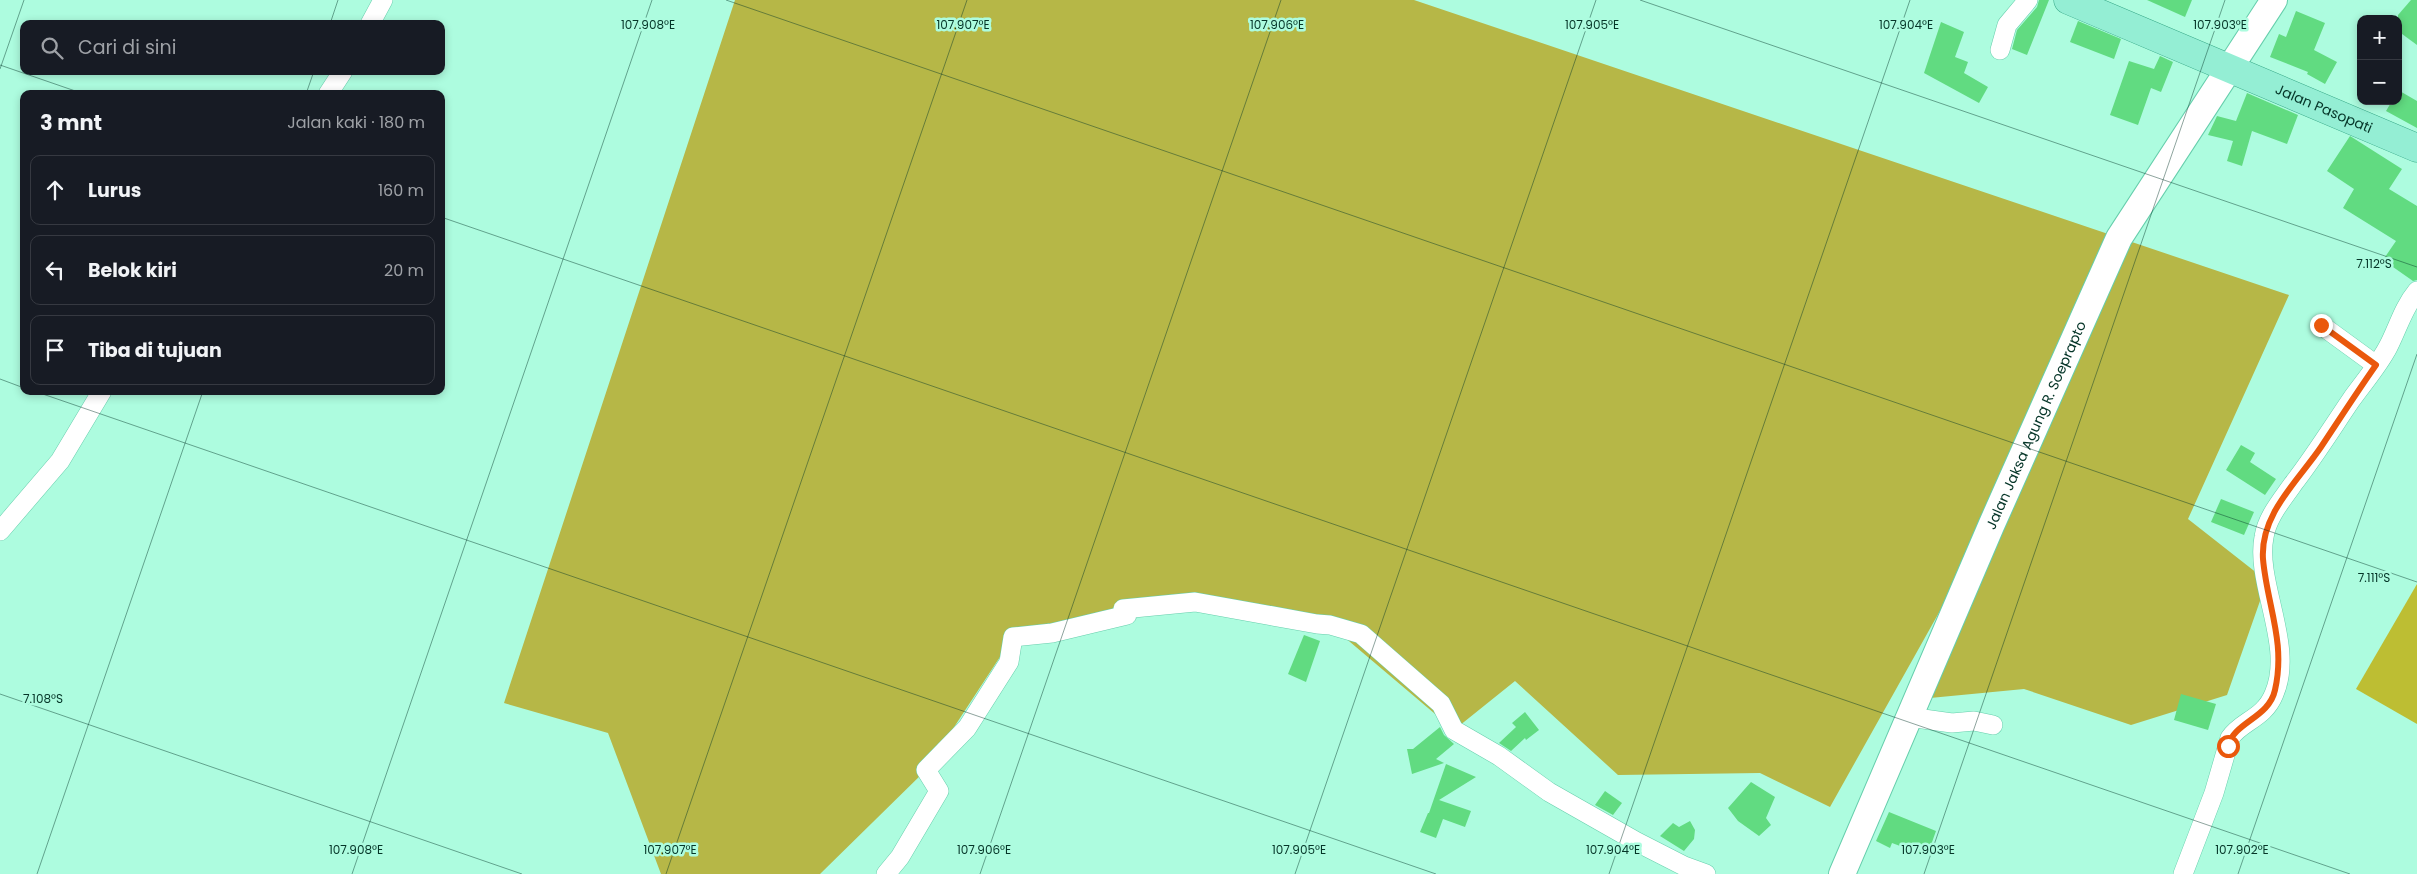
<!DOCTYPE html>
<html lang="id">
<head>
<meta charset="utf-8">
<style>
	body { margin:0; font-family:Poppins,sans-serif; background:#242831; color:#f1f3f6 }
	.controls { position:absolute; right:15px; top:15px; display:grid; overflow:hidden; border-radius:10px; box-shadow:0 2px 8px #0003 }
	.controls button { width:45px; height:45px; display:grid; place-items:center; padding:0; border:0; border-bottom:1px solid #363941; background:#171b24; color:#f1f3f6; font:25px sans-serif }
	.stop { position:absolute; width:15px; height:15px; margin:-11px; border:4px solid #ea580c; border-radius:50%; background:#fff }
	.stop.end { background:#ea580c; border-color:#fff; box-shadow:0 1px 5px #0008 }
	.list { margin:0; padding:0; list-style:none }
	h2 { display:flex; justify-content:space-between; align-items:center; height:65px; margin:0; padding:0 20px; font-size:21px }
	h2 small { font-size:16px; font-weight:400; color:#9ea1a6 }
	.list li { display:grid; grid-template-columns:32px 1fr auto; gap:15px; align-items:center; box-sizing:border-box; height:70px; margin:0 10px 10px; padding:0 10px; border:1px solid #363941; border-radius:10px }
	.list b { display:block; font-size:19px; white-space:nowrap }
	.list em { font-size:16px; font-style:normal; color:#9ea1a6 }
	.icon { flex:none; width:28px; height:28px; fill:none; stroke:currentColor; stroke-width:2; stroke-linecap:round; stroke-linejoin:round }
	.map { position:relative; flex:none; width:2417px; height:874px; overflow:hidden }
	.search { position:absolute; background:#171b24; box-shadow:0 2px 8px #0003; left:20px; top:20px; width:425px; height:55px; display:flex; align-items:center; gap:12px; box-sizing:border-box; padding:0 18px; border-radius:10px; color:#9ea1a6; font-size:19px }
	.panel { position:absolute; background:#171b24; box-shadow:0 2px 8px #0003; left:20px; top:90px; width:425px; height:305px; border-radius:10px }
	.map>svg:first-child { display:block }
</style>
</head>
<body>
<div class="map">
<svg width="2417" height="874" viewBox="0 0 2417 874">
	<rect width="100%" height="100%" fill="#adfcdf"/>
	<path fill="#bdbe33" d="M2417 584V724L2356 689Z"/>
	<path fill="#b6b747" d="M735 0H1414L2289 295 2188 519 2267 581 2227 695 2131 725 2024 689 1930 698 1983 534 1830 807 1760 773 1618 775 1515 681 1454 730 1330 625 1195 602 1013 637 926 770 820 874H661L608 733 504 703Z"/>
	<g fill="#61db81">
		<path d="M2039 0H2049L2027 55 2012 49 2017 30 2037 7Z"/>
		<path d="M2147 0H2192L2185 17Z"/>
		<path d="M2411 0H2417V45L2398 31V15Z"/>
		<path d="M2296 11 2325 23 2314 50 2337 62 2325 84 2307 74 2308 72 2270 57 2279 34 2286 37Z"/>
		<path d="M2078 21 2121 39 2114 59 2070 42Z"/>
		<path d="M1941 22 1964 32 1955 57 1968 62 1964 73 1988 87 1979 103 1924 73Z"/>
		<path d="M2160 56 2173 62 2161 92 2151 88 2138 125 2110 115 2129 61 2154 69Z"/>
		<path d="M2398 90 2417 101V128L2386 111 2392 101H2398Z"/>
		<path d="M2247 93 2298 115 2287 144 2252 131 2242 166 2227 161 2233 141 2208 135 2217 116 2236 121Z"/>
		<path d="M2350 136 2402 169 2389 189 2417 206V280L2413 281 2383 260 2396 241 2343 208 2354 189 2327 171Z"/>
		<path d="M2241 445 2255 453 2250 462 2276 479 2265 495 2226 470Z"/>
		<path d="M2221 499 2254 512 2244 535 2211 522Z"/>
		<path d="M1304 635 1320 641 1306 682 1288 674Z"/>
		<path d="M2181 694 2216 704 2208 730 2174 720Z"/>
		<path d="M1525 712 1539 730 1526 740 1525 738 1511 751 1499 743 1516 727 1512 723Z"/>
		<path d="M1440 727 1444 735 1454 744 1436 759 1444 763 1412 774 1407 749H1413Z"/>
		<path d="M1446 764 1476 777 1439 800 1471 811 1465 827 1443 819 1436 838 1420 832 1428 813H1429Z"/>
		<path d="M1751 782 1775 797 1766 818 1771 825 1759 836 1738 821 1728 808Z"/>
		<path d="M1605 791 1622 803 1613 815 1595 805Z"/>
		<path d="M1889 812 1936 831 1927 856 1892 843 1890 848 1876 841Z"/>
		<path d="M1690 821 1695 830 1694 839 1684 851 1660 836 1673 823 1679 827Z"/>
	</g>
	<g fill="none" stroke-linecap="round" stroke-linejoin="round">
		<g stroke="#66ceac" stroke-width="20">
			<g id="street">
				<path d="M370 24 383 0"/>
				<path d="M2000 50 2007 25 2028 0"/>
				<path d="M328 94 343 71"/>
				<path d="M2321 325 2376 365"/>
				<path d="M0 531 60 461 102 391"/>
				<path d="M1909 717 1952 723 1974 721 1993 725"/>
				<path d="M886 874 900 857 939 791 926 770 967 728 1009 662 1013 637 1052 633 1127 615 1123 609 1195 602 1317 624 1330 625 1361 634 1441 704 1454 730 1499 756 1549 792 1637 842 1684 866 1706 874"/>
				<path d="M2183 874 2214 793 2230 738C2241 721 2264 719 2274 694 2295 646 2255 583 2264 537 2267 517 2282 500 2293 484 2314 457 2332 428 2351 400 2363 383 2378 366 2388 347 2398 328 2403 308 2417 291"/>
			</g>
		</g>
		<g stroke="#66ceac" stroke-width="28">
			<g id="secondary">
				<path id="s1" d="M1842 874 1991 526 2119 238 2274 0"/>
			</g>
		</g>
		<g stroke="#34a685" stroke-width="29">
			<g id="primary">
				<path id="s2" d="M2068 0 2417 148"/>
			</g>
		</g>
		<use href="#street" stroke="#fff" stroke-width="19"/>
		<use href="#secondary" stroke="#fff" stroke-width="26"/>
		<use href="#primary" stroke="#94eed4" stroke-width="28"/>
	</g>
	<g fill="none" stroke-linecap="round" stroke-linejoin="round">
		<path stroke="#ea580c" stroke-width="6" d="M2228 746C2234 722 2269 718 2275 690 2286 642 2267 605 2263 559 2260 514 2298 481 2321 447 2339 420 2357 392 2376 365L2321 325"/>
	</g>
	<path fill="none" stroke="#053528" stroke-width="1" stroke-opacity="0.45" d="M726 0 2417 582M1640 0 2417 267M330 24 338 0M0 65 84 94M0 69 24 0M306 94 314 71M441 217 2350 874M0 379 24 388M34 391 1436 874M0 694 522 874M37 874 203 391M352 874 652 0M666 874 967 0M980 874 1281 0M1295 874 1596 0M1609 874 1910 0M1924 874 2225 0M2238 874 2417 354"/>
	<g text-anchor="middle" stroke-width="5" stroke-linejoin="round" paint-order="stroke">
		<g font-size="14" fill="#053528" stroke="#adfcdf">
			<text dy="5" stroke="none"><textPath href="#s2" startOffset="278">Jalan Pasopati</textPath></text>
			<text dy="5" stroke="none"><textPath href="#s1" startOffset="489">Jalan Jaksa Agung R. Soeprapto</textPath></text>
		</g>
	</g>
	<g font-size="12" text-anchor="middle" fill="#053528" stroke="#adfcdf" stroke-width="5" stroke-linejoin="round" paint-order="stroke">
		<text x="1277" y="29">107.906°E</text>
		<text x="1906" y="29">107.904°E</text>
		<text x="648" y="29">107.908°E</text>
		<text x="963" y="29">107.907°E</text>
		<text x="1592" y="29">107.905°E</text>
		<text x="2220" y="29">107.903°E</text>
		<text x="2374" y="268">7.112°S</text>
		<text x="2374" y="582">7.111°S</text>
		<text x="43" y="703">7.108°S</text>
		<text x="356" y="854">107.908°E</text>
		<text x="670" y="854">107.907°E</text>
		<text x="984" y="854">107.906°E</text>
		<text x="1299" y="854">107.905°E</text>
		<text x="1613" y="854">107.904°E</text>
		<text x="1928" y="854">107.903°E</text>
		<text x="2242" y="854">107.902°E</text>
	</g>
</svg>
<div class="controls">
<button>+</button>
<button>−</button>
</div>
<div class="stop" style="left:2228px;top:746px"></div>
<div class="stop end" style="left:2321px;top:325px"></div>
<div class="search"><svg class="icon" aria-label="search" viewBox="0 0 24 24"><circle cx="10" cy="10" r="6"/><path d="M15 15l6 6"/></svg>Cari di sini</div>
<section class="panel">
<h2>3 mnt<small>Jalan kaki · 180 m</small></h2>
<ul class="list">
<li><svg class="icon" aria-label="ahead" viewBox="0 0 24 24"><path d="M12 20V5M6 11l6-6 6 6"/></svg><div><b>Lurus</b></div><em>160 m</em></li>
<li><svg class="icon" aria-label="left" viewBox="0 0 24 24"><path d="M17 20v-9H6M10 6l-5 5 5 5"/></svg><div><b>Belok kiri</b></div><em>20 m</em></li>
<li><svg class="icon" aria-label="arrive" viewBox="0 0 24 24"><path d="M6 21V4h12l-3 4 3 4H6"/></svg><div><b>Tiba di tujuan</b></div></li>
</ul>
</section>
</div>
</body>
</html>
